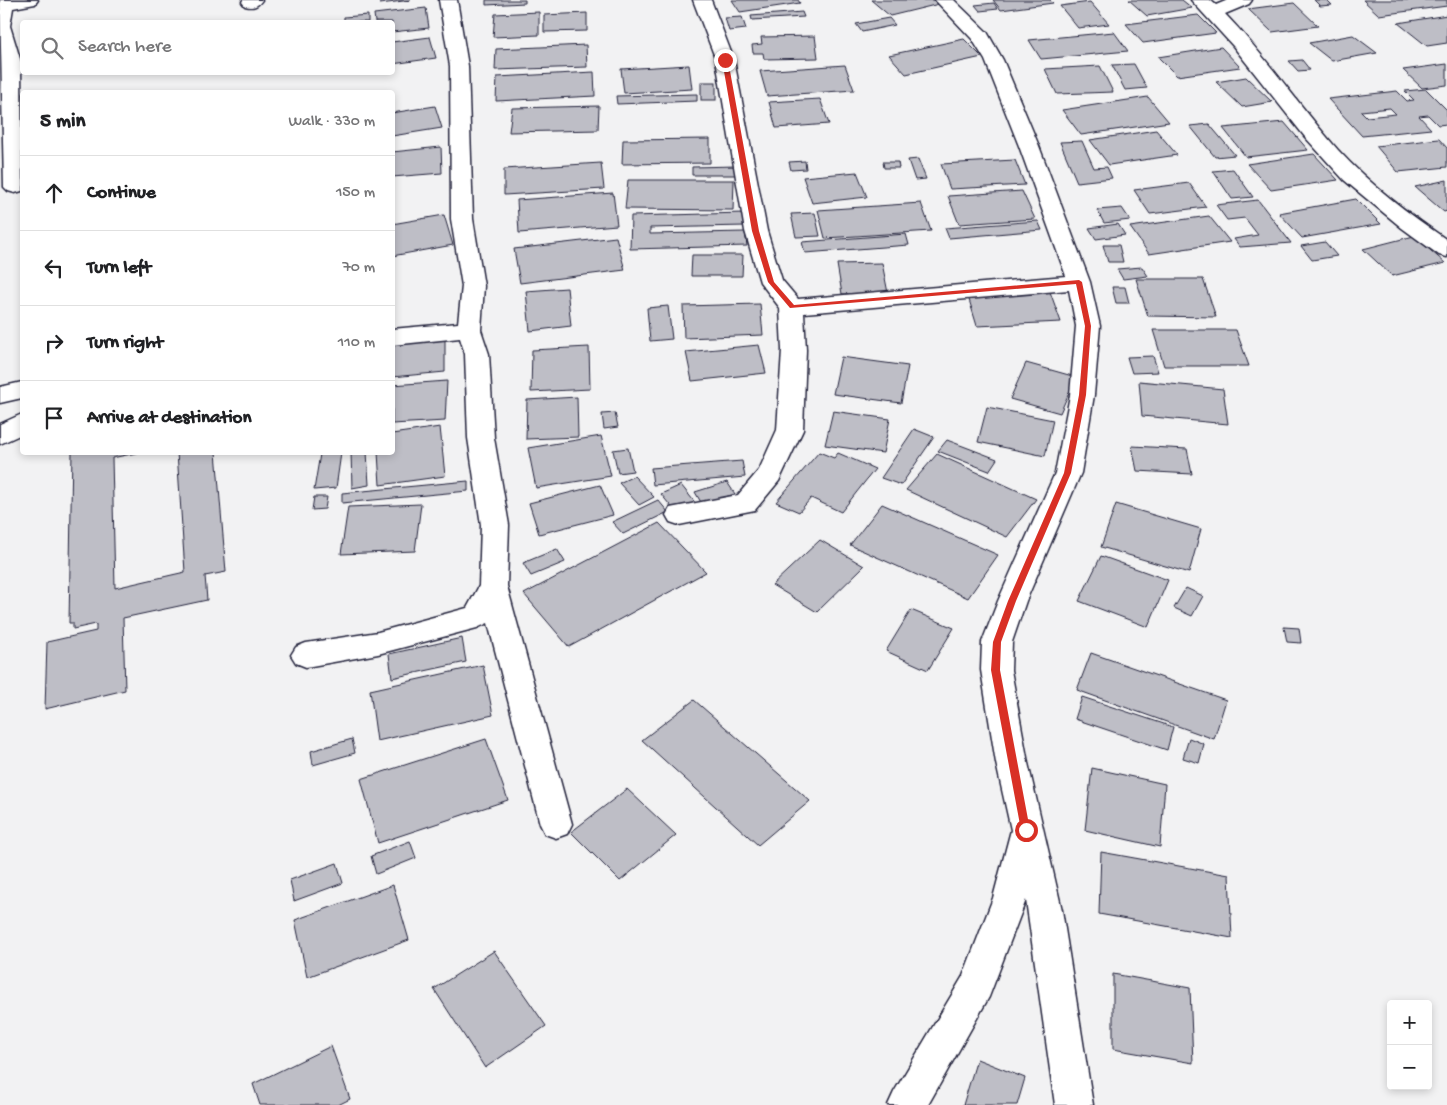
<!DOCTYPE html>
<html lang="en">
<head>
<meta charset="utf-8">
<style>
	body { margin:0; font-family:"Gochi Hand",sans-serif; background:#f2f2f2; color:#202124 }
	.controls { position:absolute; right:15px; bottom:15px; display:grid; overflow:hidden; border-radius:5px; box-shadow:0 2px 8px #0003 }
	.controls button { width:45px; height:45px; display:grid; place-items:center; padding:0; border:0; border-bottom:1px solid #e0e0e0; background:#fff; color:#202124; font:25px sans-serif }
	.stop { position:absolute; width:15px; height:15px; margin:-11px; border:4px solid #d93025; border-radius:50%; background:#fff }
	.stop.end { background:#d93025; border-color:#fff; box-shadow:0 1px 5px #0008 }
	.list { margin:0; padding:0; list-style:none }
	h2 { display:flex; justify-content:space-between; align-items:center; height:65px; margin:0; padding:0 20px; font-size:21px }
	h2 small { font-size:16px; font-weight:400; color:#757577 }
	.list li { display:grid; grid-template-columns:32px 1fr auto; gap:15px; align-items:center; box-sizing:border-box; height:75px; padding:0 20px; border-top:1px solid #e0e0e0 }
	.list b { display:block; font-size:19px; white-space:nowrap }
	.list em { font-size:16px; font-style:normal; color:#757577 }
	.icon { flex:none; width:28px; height:28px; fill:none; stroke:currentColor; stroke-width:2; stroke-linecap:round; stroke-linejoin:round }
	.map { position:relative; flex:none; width:1447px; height:1105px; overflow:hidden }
	.search { position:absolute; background:#fff; box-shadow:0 2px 8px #0003; left:20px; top:20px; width:375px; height:55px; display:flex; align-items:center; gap:12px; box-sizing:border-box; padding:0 18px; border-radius:5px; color:#757577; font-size:19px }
	.panel { position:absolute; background:#fff; box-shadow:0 2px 8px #0003; left:20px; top:90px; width:375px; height:365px; border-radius:5px }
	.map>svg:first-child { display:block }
</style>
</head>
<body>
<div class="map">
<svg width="1447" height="1105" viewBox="0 0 1447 1105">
	<rect width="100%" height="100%" fill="#f2f2f3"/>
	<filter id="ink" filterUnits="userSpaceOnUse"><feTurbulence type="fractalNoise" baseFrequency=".02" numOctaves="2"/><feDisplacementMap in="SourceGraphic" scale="10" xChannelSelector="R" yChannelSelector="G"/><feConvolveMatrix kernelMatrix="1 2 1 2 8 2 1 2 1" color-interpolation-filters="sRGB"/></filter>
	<g filter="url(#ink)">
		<g fill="#bebec6" stroke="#22223b" fill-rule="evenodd">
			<path d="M379 0H411L380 4Z"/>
			<path d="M486 0H525V3L486 5Z"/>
			<path d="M732 0H798L800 3 740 12Z"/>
			<path d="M871 0H935L939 4 890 16Z"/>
			<path d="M993 0H1050L1053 3 1001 10Z"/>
			<path d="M1129 0H1182L1192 8 1147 16Z"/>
			<path d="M1314 0H1327L1332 5 1320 6Z"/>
			<path d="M1363 0H1447V6L1379 15Z"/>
			<path d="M1090 2 1109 24 1078 28 1060 6Z"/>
			<path d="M994 3 998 9 980 11 975 5Z"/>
			<path d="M1294 3 1318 26 1272 32 1248 9Z"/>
			<path d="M426 8 429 28 392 32V22H375L374 14Z"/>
			<path d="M539 12V35L493 37 495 14Z"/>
			<path d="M802 12 804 17 752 20 751 16Z"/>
			<path d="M587 13V31L544 32V15Z"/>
			<path d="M368 15V22H344V17Z"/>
			<path d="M1198 15 1216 33 1143 43 1126 24Z"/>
			<path d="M1447 15V43L1427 46 1398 23Z"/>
			<path d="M742 17 746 29 729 31 725 18Z"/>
			<path d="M889 18 895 25 862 32 856 24Z"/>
			<path d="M1114 32 1128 51 1041 59 1029 40Z"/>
			<path d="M1353 35 1377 53 1332 61 1309 43Z"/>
			<path d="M815 36 818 58 764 59 763 53H753L752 45 762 44 761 37Z"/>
			<path d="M430 37 436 58 392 64V42Z"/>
			<path d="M964 39 982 57 906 74 889 55Z"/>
			<path d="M586 45 587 67 495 70 496 49Z"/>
			<path d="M1221 47 1240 67 1177 76 1158 57Z"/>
			<path d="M1302 60 1310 70 1298 71 1289 61Z"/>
			<path d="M1134 64 1147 88 1125 90 1112 65Z"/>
			<path d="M1447 64V85L1422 88 1403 70Z"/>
			<path d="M689 65 692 89 624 93 621 69Z"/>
			<path d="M845 65 854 90 767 96 760 71Z"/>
			<path d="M1100 66 1113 92 1057 94 1045 69Z"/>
			<path d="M594 72 595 96 496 101 497 77Z"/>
			<path d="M1246 77 1272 102 1242 107 1216 82Z"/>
			<rect x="701" y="82" width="15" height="18"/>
			<path d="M1426 89 1447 110V124L1438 125 1428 115 1419 116 1431 129 1362 136 1328 99 1397 91 1407 101 1414 100 1405 91ZM1390 108 1396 114 1367 117 1361 111Z"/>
			<path d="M697 94V101L617 104 616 96Z"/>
			<path d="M1148 97 1169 122 1081 135 1062 110Z"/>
			<path d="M820 99 829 124 776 128 769 102Z"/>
			<path d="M435 106 442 128 392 136V113Z"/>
			<path d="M599 106 598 130 509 132 512 108Z"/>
			<path d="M1284 122 1308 150 1246 157 1223 128Z"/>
			<path d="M1209 124 1235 155 1215 157 1190 126Z"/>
			<path d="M1156 130 1177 155 1109 165 1090 140Z"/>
			<path d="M710 139V163L622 164 623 140Z"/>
			<path d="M1439 139 1447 148V167L1398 172 1376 146Z"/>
			<path d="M1082 141 1094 168 1107 167 1112 178 1077 182 1060 142Z"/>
			<path d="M441 147 442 173 392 177V152Z"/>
			<path d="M1314 154 1338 180 1271 190 1247 164Z"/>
			<path d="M918 159 926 179 915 180 908 160Z"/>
			<path d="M1015 160 1025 185 950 189 941 164Z"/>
			<path d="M805 161 806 169 791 170 789 162Z"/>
			<path d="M883 162H898L899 168H884Z"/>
			<path d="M601 163 604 189 504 195V169Z"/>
			<path d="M737 166V175H692V167Z"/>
			<path d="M1233 169 1253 197 1232 199 1213 171Z"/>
			<path d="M857 172 867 197 812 203 803 177Z"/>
			<path d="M628 180H734L733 210 625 209Z"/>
			<path d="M1447 180V211L1444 212 1415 187Z"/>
			<path d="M1189 183 1206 207 1150 214 1134 190Z"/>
			<path d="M1022 191 1035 219 959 224 948 196Z"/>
			<path d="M613 193 617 225 519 233 517 200Z"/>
			<path d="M1356 199 1381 224 1302 238 1279 213Z"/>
			<path d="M1258 200 1291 243 1240 247 1234 239 1258 235 1245 218 1227 220 1216 205Z"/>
			<path d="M921 203 931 231 825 238 818 210Z"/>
			<path d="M1122 208 1130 220 1104 223 1097 210Z"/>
			<path d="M744 213 745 226 650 228V234L745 232 747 246 630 249 631 216Z"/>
			<path d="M815 213 820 236 796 237 791 214Z"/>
			<path d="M444 215 453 245 392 256V224Z"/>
			<path d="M1209 216 1230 242 1149 254 1130 227Z"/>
			<path d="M1038 221 1042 230 949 238 945 228Z"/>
			<path d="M1118 224 1125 235 1096 239 1089 228Z"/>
			<path d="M906 234 909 245 805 253 802 242Z"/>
			<path d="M1414 236 1445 263 1392 276 1363 249Z"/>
			<path d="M616 237 625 270 520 283 514 249Z"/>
			<path d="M1325 242 1337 256 1312 260 1301 246Z"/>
			<path d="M1103 245H1119L1123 262H1108Z"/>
			<path d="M692 255H743L742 276H691Z"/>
			<path d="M882 263 888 293 842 294 837 264Z"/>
			<path d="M1142 267 1148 276 1123 279 1117 269Z"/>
			<path d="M1136 279H1203L1216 317 1148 316Z"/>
			<path d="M1112 287H1125L1129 303H1116Z"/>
			<path d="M567 288 571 326 530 331 526 291Z"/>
			<path d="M1049 289 1061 322 977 326 967 293Z"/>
			<path d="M760 304 763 335 684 338 683 306Z"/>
			<path d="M668 306 672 339 650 341 647 308Z"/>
			<path d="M1153 330H1236L1249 366H1164Z"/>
			<path d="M445 340V372L392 377V345Z"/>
			<path d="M759 345 766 373 692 381 686 352Z"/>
			<path d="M589 347 590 389 531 392 532 350Z"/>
			<path d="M1153 356 1158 372 1132 373 1127 357Z"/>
			<path d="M841 357 908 366 901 403 833 394Z"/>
			<path d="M1026 363 1076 377 1060 413 1010 399Z"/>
			<path d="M447 381 445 421 392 424V385Z"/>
			<path d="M1139 381 1223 389 1228 424 1142 416Z"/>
			<path d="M577 397 578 437 526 439 527 400Z"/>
			<path d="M987 407 1053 420 1045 456 978 442Z"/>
			<path d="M833 411 890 419 883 453 825 445Z"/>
			<path d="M615 413 618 427 604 429 602 414Z"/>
			<path d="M440 427 445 476 380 485 378 452H392V434Z"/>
			<path d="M914 429 934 437 901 485 881 478Z"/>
			<path d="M601 436 611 476 536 488 528 448Z"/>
			<path d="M947 440 997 459 989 471 938 451Z"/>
			<path d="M1132 446 1187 449 1192 474 1137 471Z"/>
			<path d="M628 448 633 471 618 473 613 450Z"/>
			<path d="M72 452H141L112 458 115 588 185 572 177 452H216L226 572 205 576 207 600 123 618 125 690 45 709 47 642 96 631V624L73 629V623H69Z"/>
			<path d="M351 452H367L369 485 352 488Z"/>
			<path d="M819 452 834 458 838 453 875 469 841 512 811 498 799 512 776 502Z"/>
			<path d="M341 453 336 488 314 490 320 454Z"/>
			<path d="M937 454 1036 499 1007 537 906 490Z"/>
			<path d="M742 461 745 477 653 485 651 468Z"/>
			<path d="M634 476 654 497 639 505 619 483Z"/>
			<path d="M468 481V491L342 503V493Z"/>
			<path d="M727 482 735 494 702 504 695 492Z"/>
			<path d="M600 485 613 515 539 534 529 503Z"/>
			<path d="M681 485 697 505 677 514 661 494Z"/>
			<path d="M314 497H327L325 509 312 510Z"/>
			<path d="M658 500 668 512 623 534 612 522Z"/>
			<path d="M421 504 415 551 341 554 348 507Z"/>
			<path d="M882 504 998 555 968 598 850 545Z"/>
			<path d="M1116 504 1201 529 1189 573 1101 547Z"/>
			<path d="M659 523 706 572 569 647 524 594Z"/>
			<path d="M820 540 864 566 817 612 772 585Z"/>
			<path d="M557 549 565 562 531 576 523 563Z"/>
			<path d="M1101 556 1168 580 1148 627 1079 601Z"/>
			<path d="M1186 588 1203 596 1192 616 1174 608Z"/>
			<path d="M911 610 954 628 928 670 886 651Z"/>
			<path d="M1284 627 1299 628 1301 643 1287 642Z"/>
			<path d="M462 638 466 662 392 678 389 654Z"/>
			<path d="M1091 653 1226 700 1214 739 1077 690Z"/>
			<path d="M483 665 493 715 377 741 370 690Z"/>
			<path d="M1082 697 1173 727 1167 750 1075 719Z"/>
			<path d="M694 700 810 801 758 845 642 740Z"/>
			<path d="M1189 738 1204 744 1199 763 1183 758Z"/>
			<path d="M352 739 355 753 313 765 311 751Z"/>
			<path d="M486 739 508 800 378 843 361 779Z"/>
			<path d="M1092 768 1165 784 1160 847 1085 830Z"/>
			<path d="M627 789 676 835 620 881 571 832Z"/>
			<path d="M410 841 416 858 376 874 371 856Z"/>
			<path d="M1101 852 1229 875 1232 938 1099 914Z"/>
			<path d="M337 863 343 883 294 901 290 880Z"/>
			<path d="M393 885 409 940 307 977 295 920Z"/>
			<path d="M494 951 546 1026 485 1068 434 989Z"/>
			<path d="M1113 974 1190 988 1193 1063 1113 1049Z"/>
			<path d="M331 1046 350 1099 338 1105H260L253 1084Z"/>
			<path d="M977 1059 1025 1078 1017 1105H963Z"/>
		</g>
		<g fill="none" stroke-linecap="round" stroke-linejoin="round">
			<g stroke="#22223b" stroke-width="3">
				<g id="street">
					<path d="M0 0H38L35 4 13 8 10 26 21 62 22 191 15 193 8 191 4 187Z"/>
					<path d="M243 0H262C257 7 253 8 245 6L242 2Z"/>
					<path d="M439 0H457L468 66 473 219 484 286 481 330 489 354 494 438 509 525 507 586 572 824 567 834 556 838 545 834 540 824 488 623 477 628 378 654 306 667 296 663 291 655 296 647 306 643 378 632 467 608 479 586 481 525 468 438 465 354 460 338 392 345V329L458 323 462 286 451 219 450 66Z"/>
					<path d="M693 0H711L734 60 767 231 782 280 798 299 1066 276 1019 146 985 60 972 39 935 0H954L987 32 1003 60 1039 146 1090 282 1100 326 1094 395 1081 473 1026 601 1012 642 1011 670 1028 763 1062 910 1093 1105H1055L1026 900 989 997 928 1105H888L894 1092 963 976 993 898 1011 830 996 763 981 670 982 642 998 601 1055 473 1070 395 1076 326 1069 290 804 313 806 350 803 430 779 481 755 510 679 525 670 522 666 515 670 508 738 495 759 470 777 430 782 350 780 308 760 282 745 231 716 60Z"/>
					<path d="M1191 0H1210L1216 5 1228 0H1252L1249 4 1225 14C1266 56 1299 106 1338 150 1370 185 1408 213 1447 240V257L1439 255 1402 228 1344 180 1305 137 1233 46Z"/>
					<path d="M22 382V398L0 403V387Z"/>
					<path d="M22 414V434L0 444V424Z"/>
				</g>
			</g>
			<use href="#street" fill="#fff" fill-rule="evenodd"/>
		</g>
	</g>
	<path fill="#d93025" d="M725 58 728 60 759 231 774 282 794 305 1079 280 1082 282 1091 326 1086 395 1071 473 1016 601 1001 642 1000 670 1030 830 1029 833 1026 834 1021 830 991 670 993 642 1008 601 1064 473 1079 395 1085 326 1076 284 790 308 768 282 752 231 722 60Z"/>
</svg>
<div class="controls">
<button>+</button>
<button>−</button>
</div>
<div class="stop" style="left:1026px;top:830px"></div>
<div class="stop end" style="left:725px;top:60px"></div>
<div class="search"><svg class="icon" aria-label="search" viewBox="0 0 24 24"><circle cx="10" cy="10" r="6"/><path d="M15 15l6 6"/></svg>Search here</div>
<section class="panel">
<h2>5 min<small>Walk · 330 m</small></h2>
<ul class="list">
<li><svg class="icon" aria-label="ahead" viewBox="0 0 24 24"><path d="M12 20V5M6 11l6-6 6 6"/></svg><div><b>Continue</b></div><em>150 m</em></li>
<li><svg class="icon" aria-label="left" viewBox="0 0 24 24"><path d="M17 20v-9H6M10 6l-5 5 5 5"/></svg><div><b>Turn left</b></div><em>70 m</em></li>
<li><svg class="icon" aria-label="right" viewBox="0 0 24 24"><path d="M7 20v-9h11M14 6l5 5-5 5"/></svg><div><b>Turn right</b></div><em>110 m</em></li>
<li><svg class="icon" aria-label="arrive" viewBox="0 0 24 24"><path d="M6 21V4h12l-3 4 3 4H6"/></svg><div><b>Arrive at destination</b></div></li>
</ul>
</section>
</div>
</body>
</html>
